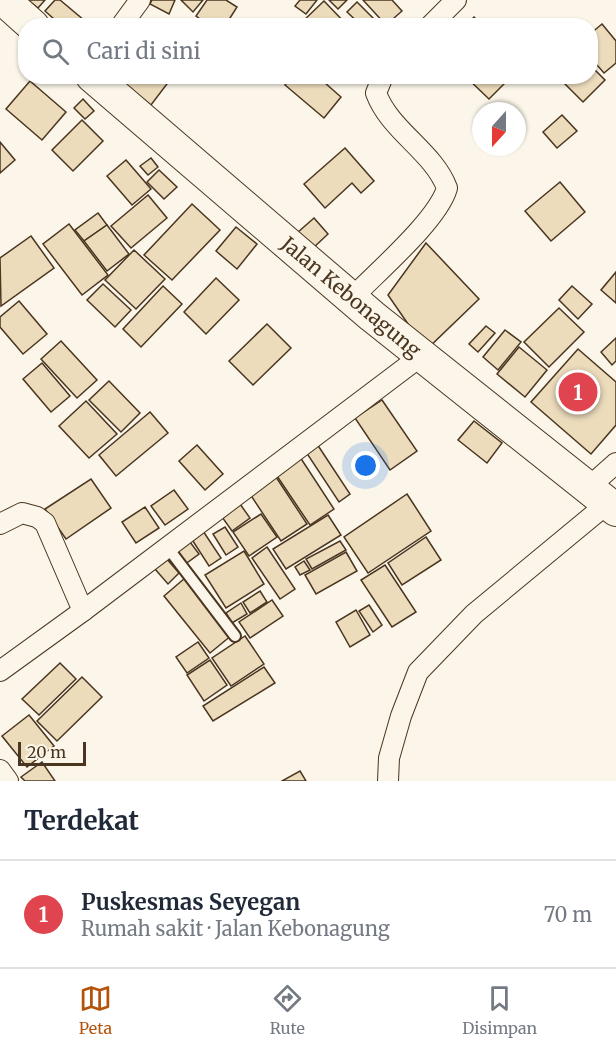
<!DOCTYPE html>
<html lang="id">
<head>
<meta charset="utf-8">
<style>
	body { margin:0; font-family:Merriweather,serif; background:#f6f6f7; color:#1f2937 }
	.compass { position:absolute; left:472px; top:102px; width:54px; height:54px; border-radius:50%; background:#fff; box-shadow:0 2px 4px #0004; rotate:201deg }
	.scale { position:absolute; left:18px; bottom:15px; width:68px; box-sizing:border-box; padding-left:6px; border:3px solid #4a3520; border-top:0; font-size:16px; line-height:21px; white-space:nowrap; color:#4a3520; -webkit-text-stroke:4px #fbf6e9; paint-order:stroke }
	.you { position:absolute; left:366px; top:466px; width:21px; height:21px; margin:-15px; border:4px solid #fff; border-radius:50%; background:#1a73e8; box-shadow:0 0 0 9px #1a73e833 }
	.badge { display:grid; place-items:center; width:39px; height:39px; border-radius:50%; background:#b45309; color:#fff; font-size:20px; font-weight:700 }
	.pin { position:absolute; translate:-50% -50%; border:3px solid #fff; box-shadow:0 2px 6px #0006 }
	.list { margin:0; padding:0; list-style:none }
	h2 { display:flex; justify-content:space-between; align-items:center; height:78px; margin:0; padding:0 24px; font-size:26px }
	h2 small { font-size:20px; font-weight:400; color:#747a83 }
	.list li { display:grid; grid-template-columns:39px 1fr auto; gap:18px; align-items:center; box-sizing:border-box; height:108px; padding:0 24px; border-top:2px solid #e0e1e3 }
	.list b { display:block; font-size:22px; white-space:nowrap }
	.list p { margin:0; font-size:20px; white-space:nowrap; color:#747a83 }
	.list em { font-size:20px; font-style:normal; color:#747a83 }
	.icon { flex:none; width:33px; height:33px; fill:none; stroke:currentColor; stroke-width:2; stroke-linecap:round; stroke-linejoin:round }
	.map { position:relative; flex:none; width:616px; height:781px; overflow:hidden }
	.search { position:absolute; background:#fff; box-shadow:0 2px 4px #0004; left:18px; right:18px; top:18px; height:66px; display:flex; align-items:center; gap:15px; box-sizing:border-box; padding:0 21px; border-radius:24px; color:#747a83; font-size:22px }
	.sheet { height:186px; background:#fff }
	nav { display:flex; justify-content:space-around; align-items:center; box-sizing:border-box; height:84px; border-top:2px solid #e0e1e3; background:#fff; font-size:16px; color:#747a83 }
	nav a { display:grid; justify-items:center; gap:3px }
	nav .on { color:#b45309 }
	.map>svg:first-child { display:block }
</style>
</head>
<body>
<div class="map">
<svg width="616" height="781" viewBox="0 0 616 781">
	<rect width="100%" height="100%" fill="#fbf6e9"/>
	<g fill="#ecdcbc" stroke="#4a3520" stroke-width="1.5">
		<path d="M28 0H45L38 8Z"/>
		<path d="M55 0H60L91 26H62L45 11Z"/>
		<path d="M152 0H175L169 14 150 4Z"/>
		<path d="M181 0H203L193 12Z"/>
		<path d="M207 0H226L237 7 225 26H210L196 16Z"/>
		<path d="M300 0H317L306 14 295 6Z"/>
		<path d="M329 0H347L338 9Z"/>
		<path d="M363 0H392L402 11 386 25Z"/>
		<path d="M324 1 348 26H303L301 23Z"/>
		<path d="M357 2 381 26H362L347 12Z"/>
		<path d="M474 17 482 26H465Z"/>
		<path d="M602 24 616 41V63L604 73 590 57V34Z"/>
		<path d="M590 65 605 80 583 102 557 76H590Z"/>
		<path d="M114 76H173L151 105Z"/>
		<path d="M292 76H317L341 97 324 118 285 85Z"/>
		<path d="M465 76H511V77L489 99Z"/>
		<path d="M30 81 66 112 42 140 6 109Z"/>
		<path d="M83 99 94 111 85 119 74 108Z"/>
		<path d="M562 115 577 131 557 148 543 132Z"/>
		<path d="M82 120 103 141 73 171 52 150Z"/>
		<path d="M0 142 15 160 0 173Z"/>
		<path d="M345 148 374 181 361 193 352 183 325 208 304 184Z"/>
		<path d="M151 158 158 167 148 175 140 166Z"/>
		<path d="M126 160 151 189 132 205 107 176Z"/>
		<path d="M159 170 177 187 164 199 147 182Z"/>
		<path d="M560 182 585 212 551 241 525 211Z"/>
		<path d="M148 195 167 218 131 248 111 226Z"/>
		<path d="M192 204 220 230 172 280 144 255Z"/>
		<path d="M98 213 107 225 84 241 75 230Z"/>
		<path d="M314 218 328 234 312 249 297 233Z"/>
		<path d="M69 224 108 275 82 295 43 244Z"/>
		<path d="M107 225 129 254 107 271 84 241Z"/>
		<path d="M236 227 257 244 237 269 216 251Z"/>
		<path d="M31 236 54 268 1 306 0 258Z"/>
		<path d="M426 243 479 299 426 350 388 295Z"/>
		<path d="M134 250 165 279 136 309 105 280Z"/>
		<path d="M616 272V303L601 290Z"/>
		<path d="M216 278 239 300 206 334 184 312Z"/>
		<path d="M103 284 131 310 115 327 87 300Z"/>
		<path d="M163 286 182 304 141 347 123 329Z"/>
		<path d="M572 286 592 304 578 319 559 300Z"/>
		<path d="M19 301 47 334 23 354 0 327V317Z"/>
		<path d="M559 308 584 332 549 367 524 342Z"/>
		<path d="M267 324 291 348 253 385 229 361Z"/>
		<path d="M486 326 495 333 478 352 469 344Z"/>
		<path d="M505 330 521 342 498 370 483 357Z"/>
		<path d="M616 338V361L612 365 601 352Z"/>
		<path d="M61 341 97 380 77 398 41 359Z"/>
		<path d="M519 347 547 370 525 397 497 374Z"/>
		<path d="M578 349 616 382V425L591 454 531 402Z"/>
		<path d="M42 363 70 396 51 412 23 379Z"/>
		<path d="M109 381 140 413 121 432 89 400Z"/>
		<path d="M382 400 417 451 390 470 355 418Z"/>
		<path d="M86 401 117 434 89 458 59 426Z"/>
		<path d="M150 412 168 433 116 476 99 455Z"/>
		<path d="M474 421 502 443 487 463 458 440Z"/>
		<path d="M317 444 350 494 339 502 306 452Z"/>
		<path d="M197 445 223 474 205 490 179 461Z"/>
		<path d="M298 454 334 509 310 525 273 470Z"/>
		<path d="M276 477 307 524 281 541 250 494Z"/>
		<path d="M91 479 111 508 66 539 45 509Z"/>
		<path d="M174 490 188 509 165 525 151 506Z"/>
		<path d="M407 494 431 531 368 573 344 537Z"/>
		<path d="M240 504 250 518 232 531 222 517Z"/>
		<path d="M145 507 159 528 136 543 122 522Z"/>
		<path d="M261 514 277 537 249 556 233 532Z"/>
		<path d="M328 515 341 535 286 569 273 549Z"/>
		<path d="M225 527 238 547 226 555 213 534Z"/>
		<path d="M203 531 221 558 209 566 191 538Z"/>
		<path d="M426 537 441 560 402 585 388 563Z"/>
		<path d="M187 538 199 554 184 565 172 549Z"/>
		<path d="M340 541 346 550 312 569 306 559Z"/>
		<path d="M267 547 295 589 280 599 252 558Z"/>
		<path d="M244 551 264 584 226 608 205 575Z"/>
		<path d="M346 552 357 571 316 594 305 575Z"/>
		<path d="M166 558 179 573 168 584 155 569Z"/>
		<path d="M304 561 310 570 300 575 295 567Z"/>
		<path d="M385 565 416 612 392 627 361 580Z"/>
		<path d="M185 578 232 635 210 653 164 596Z"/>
		<path d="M260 591 267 602 250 613 243 602Z"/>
		<path d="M272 600 283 616 250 638 239 622Z"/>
		<path d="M241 603 247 614 232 623 226 613Z"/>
		<path d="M369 605 382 625 373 632 359 611Z"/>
		<path d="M356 610 370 635 350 647 336 622Z"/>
		<path d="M245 636 264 664 231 686 212 658Z"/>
		<path d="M198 642 209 658 187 673 176 657Z"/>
		<path d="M210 660 227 685 204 701 187 675Z"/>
		<path d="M60 663 76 679 39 715 22 699Z"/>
		<path d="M264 667 275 683 213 721 203 706Z"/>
		<path d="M82 677 102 697 57 741 37 721Z"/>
		<path d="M29 715 54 746 27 767 2 736Z"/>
		<path d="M42 762 55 781H25L21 777Z"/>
		<path d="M300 771 306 781H282Z"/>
	</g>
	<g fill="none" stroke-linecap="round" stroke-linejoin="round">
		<g stroke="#4a3520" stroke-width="14">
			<path id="lane" d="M168 548 235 636"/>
		</g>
		<g stroke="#4a3520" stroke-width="22">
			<g id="street">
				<path d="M121 26 140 0"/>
				<path d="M430 26 456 0"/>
				<path d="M352 298C377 272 438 220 447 188 433 151 390 131 376 93L383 76"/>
				<path d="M589 487 616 463"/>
				<path d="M0 524 22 513 37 517 45 523 83 611"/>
				<path d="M0 671 83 611 421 356"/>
				<path d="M0 770 8 781"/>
				<path d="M388 781 389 758 401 716 418 672 474 614 608 503"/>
			</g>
		</g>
		<g stroke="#4a3520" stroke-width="34">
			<g id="primary">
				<path d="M4 0 33 26"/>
				<path d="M92 76 372 316 616 510"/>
			</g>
		</g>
		<use href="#lane" stroke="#fbf6e9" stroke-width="10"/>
		<use href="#street" stroke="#fbf6e9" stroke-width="20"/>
		<use href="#primary" stroke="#fbf6e9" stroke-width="32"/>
	</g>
	<g text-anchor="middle" stroke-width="4.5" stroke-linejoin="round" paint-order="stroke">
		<g font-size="20" fill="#4a3520" stroke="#fbf6e9">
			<text transform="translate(351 297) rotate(40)" y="7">Jalan Kebonagung</text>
		</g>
	</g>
</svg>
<svg class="compass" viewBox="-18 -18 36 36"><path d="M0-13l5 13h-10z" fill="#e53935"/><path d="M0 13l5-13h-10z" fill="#747a83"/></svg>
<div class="scale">20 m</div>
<div class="you"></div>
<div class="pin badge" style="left:578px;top:392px;background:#e0444e">1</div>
<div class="search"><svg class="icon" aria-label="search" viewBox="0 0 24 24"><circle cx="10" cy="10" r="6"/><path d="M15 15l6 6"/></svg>Cari di sini</div>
</div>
<section class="sheet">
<h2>Terdekat<small></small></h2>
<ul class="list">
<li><span class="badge" style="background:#e0444e">1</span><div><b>Puskesmas Seyegan</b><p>Rumah sakit · Jalan Kebonagung</p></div><em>70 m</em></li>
</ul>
</section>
<nav>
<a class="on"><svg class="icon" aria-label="map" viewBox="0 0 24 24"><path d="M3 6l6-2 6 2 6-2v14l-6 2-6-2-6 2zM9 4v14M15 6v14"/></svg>Peta</a>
<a><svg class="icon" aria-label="directions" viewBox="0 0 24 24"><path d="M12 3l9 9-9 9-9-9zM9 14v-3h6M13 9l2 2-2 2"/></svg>Rute</a>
<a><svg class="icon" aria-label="saved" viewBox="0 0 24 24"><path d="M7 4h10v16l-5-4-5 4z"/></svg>Disimpan</a>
</nav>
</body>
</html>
